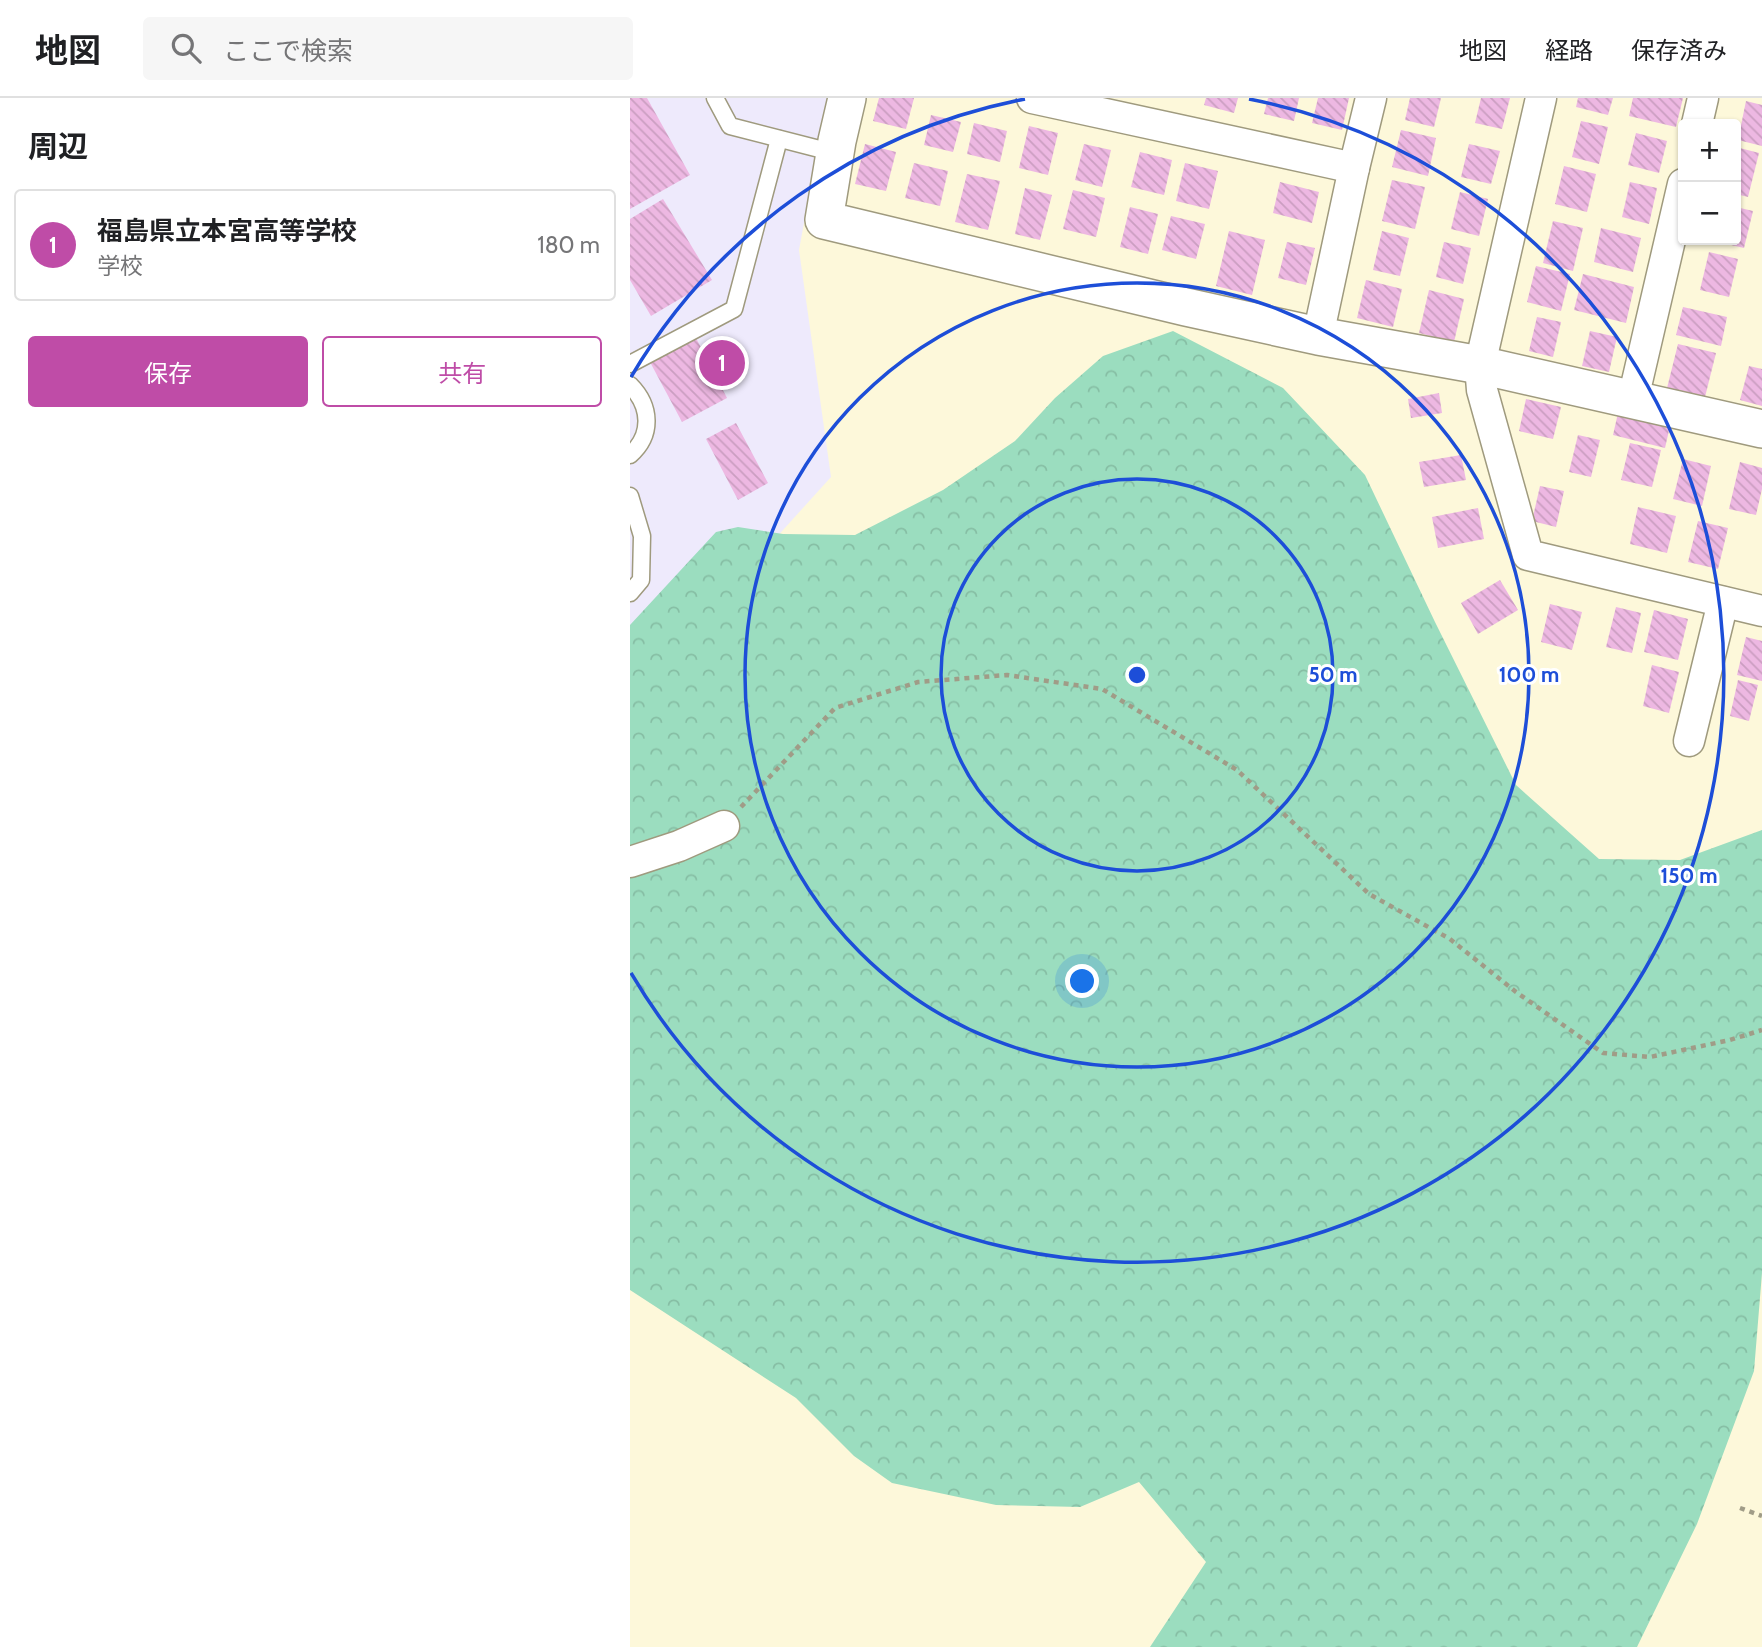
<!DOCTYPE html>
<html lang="ja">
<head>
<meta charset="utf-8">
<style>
	body { margin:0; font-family:Cabin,"Noto Sans JP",sans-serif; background:#f6f6f6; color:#202124 }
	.controls { position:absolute; right:21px; top:21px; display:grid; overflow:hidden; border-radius:7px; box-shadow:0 2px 5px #0004 }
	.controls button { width:63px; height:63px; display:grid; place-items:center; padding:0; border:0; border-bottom:2px solid #e0e0e0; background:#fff; color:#202124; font:35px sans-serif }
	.you { position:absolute; left:453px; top:884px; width:24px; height:24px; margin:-18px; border:5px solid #fff; border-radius:50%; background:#1a73e8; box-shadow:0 0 0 10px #1a73e833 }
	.badge { display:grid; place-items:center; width:46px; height:46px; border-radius:50%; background:#bf4ca7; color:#fff; font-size:23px; font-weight:700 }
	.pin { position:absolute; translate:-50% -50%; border:4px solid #fff; box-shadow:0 2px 7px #0006 }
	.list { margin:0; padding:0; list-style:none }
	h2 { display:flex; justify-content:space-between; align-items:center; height:91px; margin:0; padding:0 28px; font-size:30px }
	h2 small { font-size:23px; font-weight:400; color:#757577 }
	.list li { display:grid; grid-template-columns:46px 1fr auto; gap:21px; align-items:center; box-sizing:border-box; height:112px; margin:0 14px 14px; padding:0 14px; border:2px solid #e0e0e0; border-radius:7px }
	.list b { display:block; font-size:26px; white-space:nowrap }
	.list p { margin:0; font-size:23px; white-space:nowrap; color:#757577 }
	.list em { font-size:23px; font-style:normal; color:#757577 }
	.actions { display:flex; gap:14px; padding:21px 28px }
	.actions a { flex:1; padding:16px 0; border:2px solid #bf4ca7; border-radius:7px; text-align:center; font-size:24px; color:#bf4ca7 }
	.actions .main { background:#bf4ca7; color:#fff }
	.icon { flex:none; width:38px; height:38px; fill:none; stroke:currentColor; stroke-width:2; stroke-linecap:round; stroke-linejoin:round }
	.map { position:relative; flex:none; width:1132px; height:1549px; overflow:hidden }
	header { display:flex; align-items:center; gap:42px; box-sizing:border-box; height:98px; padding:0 35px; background:#fff; border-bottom:2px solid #e0e0e0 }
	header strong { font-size:33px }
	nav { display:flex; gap:38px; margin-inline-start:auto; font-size:24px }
	.search { width:490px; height:63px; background:#f6f6f6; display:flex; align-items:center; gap:18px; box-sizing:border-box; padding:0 24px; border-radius:7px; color:#757577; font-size:26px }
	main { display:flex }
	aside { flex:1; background:#fff }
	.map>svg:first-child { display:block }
</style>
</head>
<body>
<header>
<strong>地図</strong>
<div class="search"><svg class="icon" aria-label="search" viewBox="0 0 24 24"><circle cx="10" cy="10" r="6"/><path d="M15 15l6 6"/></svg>ここで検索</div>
<nav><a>地図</a><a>経路</a><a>保存済み</a></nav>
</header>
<main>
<aside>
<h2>周辺<small></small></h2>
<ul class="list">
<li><span class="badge">1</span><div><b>福島県立本宮高等学校</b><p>学校</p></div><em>180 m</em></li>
</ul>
<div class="actions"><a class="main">保存</a><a>共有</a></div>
</aside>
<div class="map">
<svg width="1132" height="1549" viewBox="0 0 1132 1549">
	<defs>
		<pattern id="forest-crowns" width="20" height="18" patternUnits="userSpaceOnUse" patternTransform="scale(1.75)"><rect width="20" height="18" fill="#9bddbf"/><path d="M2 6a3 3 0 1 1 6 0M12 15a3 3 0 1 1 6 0" fill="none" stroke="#86bea4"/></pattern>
		<pattern id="building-back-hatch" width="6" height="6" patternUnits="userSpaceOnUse" patternTransform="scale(1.75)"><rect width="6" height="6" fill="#edb8e2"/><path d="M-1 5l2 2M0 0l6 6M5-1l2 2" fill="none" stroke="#cb9ec1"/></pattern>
	</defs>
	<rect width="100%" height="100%" fill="#fdf8da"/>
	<path fill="#eeeafc" d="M0 0H197L169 152 201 379 28 570 0 571Z"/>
	<path fill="url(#forest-crowns)" d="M543 233 653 290 735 377 805 524 886 687 969 761 1050 762 1132 732V1175L1124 1273 1067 1426 1007 1549H520L576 1464 509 1384 450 1409 366 1407 262 1385 224 1358 166 1300 0 1192V527L86 434 108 429 153 436 225 437 313 392 385 343 425 300 473 258Z"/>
	<g fill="url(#building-back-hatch)">
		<path d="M0 0H17L60 77 0 111Z"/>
		<path d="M249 0H284L276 31 243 23Z"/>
		<path d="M576 0H608L604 15 574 7Z"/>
		<path d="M638 0H669L664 23 634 16Z"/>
		<path d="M688 0H719L712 32 682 25Z"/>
		<path d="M780 0H811L804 29 775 22Z"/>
		<path d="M851 0H880L872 31 845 25Z"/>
		<path d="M948 0H983L978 17 946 9Z"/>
		<path d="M1003 0H1053L1046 29 999 18Z"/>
		<path d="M1116 3 1132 7V48L1108 42Z"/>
		<path d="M301 17 331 24 323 54 294 47Z"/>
		<path d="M951 23 978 29 969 66 942 59Z"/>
		<path d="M344 25 377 33 370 64 337 56Z"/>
		<path d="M399 28 428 35 418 77 389 70Z"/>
		<path d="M771 32 806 40 798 78 762 69Z"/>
		<path d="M1006 35 1037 43 1029 75 998 67Z"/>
		<path d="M235 46 266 54 256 93 225 86Z"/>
		<path d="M454 46 481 52 472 89 445 82Z"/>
		<path d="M839 46 870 53 861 86 831 79Z"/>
		<path d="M1106 49 1129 55 1118 99 1106 96Z"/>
		<path d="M510 54 542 62 534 97 501 89Z"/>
		<path d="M284 65 318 73 310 108 275 100Z"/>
		<path d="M555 65 588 73 579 111 546 103Z"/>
		<path d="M934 68 966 76 957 114 925 106Z"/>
		<path d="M337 76 370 83 358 132 325 124Z"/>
		<path d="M762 82 795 89 785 131 752 123Z"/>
		<path d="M650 84 689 94 682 125 643 115Z"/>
		<path d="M1000 84 1027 90 1019 126 992 119Z"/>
		<path d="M395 90 422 97 410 142 385 136Z"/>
		<path d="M443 92 475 100 466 139 433 131Z"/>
		<path d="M830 94 858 101 849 138 821 131Z"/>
		<path d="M33 101 82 182 21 218 0 182V121Z"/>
		<path d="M500 109 528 116 518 156 490 149Z"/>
		<path d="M1106 109 1123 113 1114 150 1084 143 1106 142Z"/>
		<path d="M541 118 575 126 566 161 532 152Z"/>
		<path d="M923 123 953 130 943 173 913 165Z"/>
		<path d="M971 130 1011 140 1003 174 964 164Z"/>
		<path d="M599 133 635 142 622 197 586 188Z"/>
		<path d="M752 133 779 140 770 178 743 172Z"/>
		<path d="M657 144 685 150 676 187 648 180Z"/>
		<path d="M814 144 841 150 833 186 806 179Z"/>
		<path d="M1079 154 1108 161 1099 199 1070 192Z"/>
		<path d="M906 168 940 176 931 213 897 204Z"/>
		<path d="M953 176 1004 189 996 225 944 212Z"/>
		<path d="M736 182 772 191 763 229 727 220Z"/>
		<path d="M799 192 834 201 824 244 789 235Z"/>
		<path d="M1053 209 1097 219 1091 248 1046 237Z"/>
		<path d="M907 219 931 224 923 259 899 253Z"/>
		<path d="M960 233 987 239 979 274 952 268Z"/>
		<path d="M66 240 97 300 52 324 20 264Z"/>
		<path d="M1048 246 1086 255 1075 299 1037 290Z"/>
		<path d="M1119 268 1132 271V308L1110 302Z"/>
		<path d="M809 295 812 315 781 320 778 301Z"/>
		<path d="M896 301 931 309 923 341 889 333Z"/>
		<path d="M988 315 1040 328 1035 350 983 337Z"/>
		<path d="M106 325 138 385 108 402 76 341Z"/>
		<path d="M948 337 970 342 961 379 939 374Z"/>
		<path d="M1000 345 1031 352 1022 389 991 382Z"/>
		<path d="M831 357 836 382 794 389 789 364Z"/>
		<path d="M1053 361 1081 368 1072 408 1043 401Z"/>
		<path d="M1110 364 1132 370V391L1126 417 1099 411Z"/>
		<path d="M910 388 934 393 926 429 902 423Z"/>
		<path d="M1008 409 1046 418 1037 455 1000 446Z"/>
		<path d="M848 410 854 441 808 450 802 419Z"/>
		<path d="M1068 423 1098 430 1088 471 1058 464Z"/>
		<path d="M870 482 888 512 848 536 831 505Z"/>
		<path d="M920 506 952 514 942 552 911 544Z"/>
		<path d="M986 509 1011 515 1002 555 976 549Z"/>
		<path d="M1024 512 1058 521 1048 562 1014 554Z"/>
		<path d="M1116 539 1132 543V583L1107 577Z"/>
		<path d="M1022 567 1049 574 1039 615 1013 608Z"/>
		<path d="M1108 582 1128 587 1119 623 1100 618Z"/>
	</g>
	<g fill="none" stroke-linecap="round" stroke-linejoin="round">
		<g stroke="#9f9a7e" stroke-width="19">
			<g id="service">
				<path d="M85 0 100 28 205 55"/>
				<path d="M0 266 104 211 149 41"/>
				<path d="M0 287C21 308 23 337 0 357"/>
				<path d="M0 398 12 438 11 482 0 495"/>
			</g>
		</g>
		<g stroke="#9f9a7e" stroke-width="33">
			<g id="minor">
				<path d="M402 0 724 70"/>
				<path d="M911 0 850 267 852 292 898 457 1132 513"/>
				<path d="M1067 26 1073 0"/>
				<path d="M688 238 724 70 741 0"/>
				<path d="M1003 301 1053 86"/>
				<path d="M1059 643 1093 504"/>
				<path d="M0 764 49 748 94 728"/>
			</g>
		</g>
		<g stroke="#9f9a7e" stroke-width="40">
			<path id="tertiary" d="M217 0 207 43 194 122 556 209 688 238 850 267 1132 331"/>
		</g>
		<g stroke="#a09c87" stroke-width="4.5" stroke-dasharray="5 5" stroke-linecap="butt">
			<path d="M111 709 205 610 288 584 377 577 472 591 607 672 739 796 820 841 886 894 973 955 1020 959 1100 942 1132 932"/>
			<path d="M1110 1410 1132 1418"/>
		</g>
		<use href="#service" stroke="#fff" stroke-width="16"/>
		<use href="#minor" stroke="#fff" stroke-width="30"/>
		<use href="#tertiary" stroke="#fff" stroke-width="37"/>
	</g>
	<g fill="none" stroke="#1d4ed8" stroke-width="3.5">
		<circle cx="507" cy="577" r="196"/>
		<circle cx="507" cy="577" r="392"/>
		<path d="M1 279A587 587 0 0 1 395 1M619 1A587 587 0 1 1 1 875"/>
	</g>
	<circle cx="507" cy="577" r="10" fill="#1d4ed8" stroke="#fff" stroke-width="3.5"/>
	<g font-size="21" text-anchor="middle" font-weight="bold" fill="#1d4ed8" stroke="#fff" stroke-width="6" stroke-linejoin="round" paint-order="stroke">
		<text x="703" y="584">50 m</text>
		<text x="899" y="584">100 m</text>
		<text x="1059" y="785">150 m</text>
	</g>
</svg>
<div class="controls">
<button>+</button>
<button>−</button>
</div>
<div class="you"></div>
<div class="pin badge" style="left:92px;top:265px">1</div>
</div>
</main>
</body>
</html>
